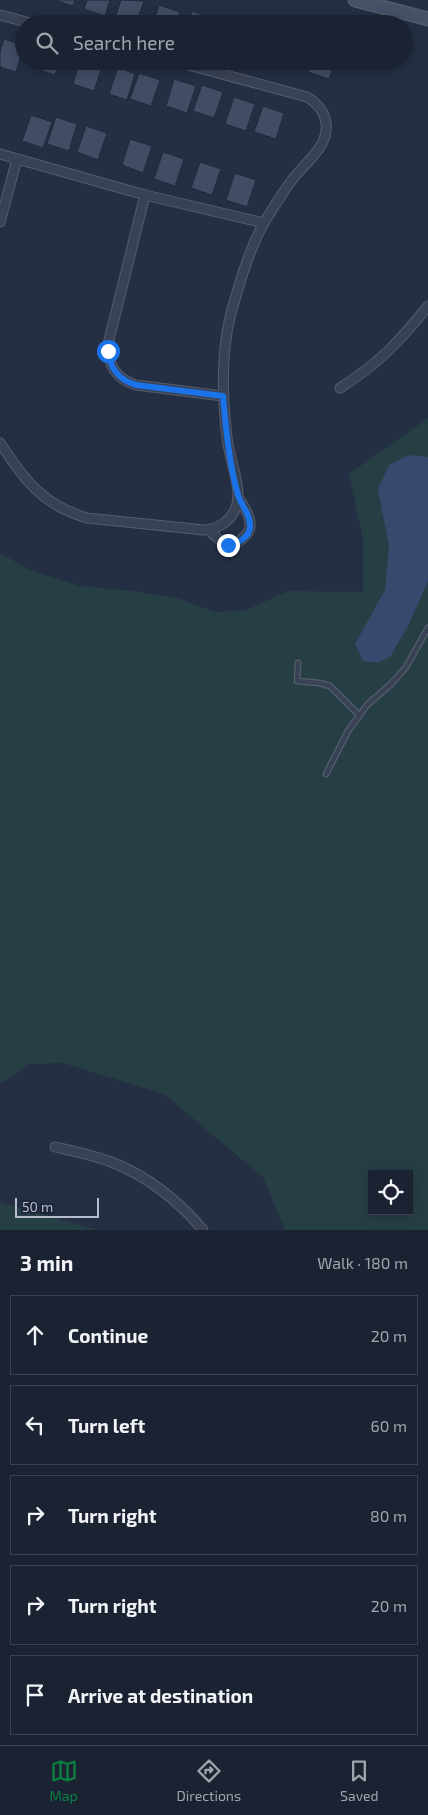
<!DOCTYPE html>
<html lang="en">
<head>
<meta charset="utf-8">
<style>
	body { margin:0; font-family:"Exo 2",sans-serif; background:#282f3f; color:#f1f3f6 }
	.controls { position:absolute; right:15px; bottom:15px; display:grid; overflow:hidden; border-radius:0px; box-shadow:0 2px 12px #0003 }
	.controls button { width:45px; height:45px; display:grid; place-items:center; padding:0; border:0; border-bottom:1px solid #39404e; background:#1b2333; color:#f1f3f6; font:25px sans-serif }
	.scale { position:absolute; left:15px; bottom:12px; width:84px; box-sizing:border-box; padding-left:5px; border:2px solid #b6bdcd; border-top:0; font-size:14px; line-height:18px; white-space:nowrap; color:#b6bdcd; -webkit-text-stroke:4px #1d2739; paint-order:stroke }
	.stop { position:absolute; width:15px; height:15px; margin:-11px; border:4px solid #1a73e8; border-radius:50%; background:#fff }
	.stop.end { background:#1a73e8; border-color:#fff; box-shadow:0 1px 5px #0008 }
	.list { margin:0; padding:0; list-style:none }
	h2 { display:flex; justify-content:space-between; align-items:center; height:65px; margin:0; padding:0 20px; font-size:21px }
	h2 small { font-size:16px; font-weight:400; color:#a0a4ac }
	.list li { display:grid; grid-template-columns:32px 1fr auto; gap:15px; align-items:center; box-sizing:border-box; height:80px; margin:0 10px 10px; padding:0 10px; border:1px solid #39404e; border-radius:0px }
	.list b { display:block; font-size:19px; white-space:nowrap }
	.list em { font-size:16px; font-style:normal; color:#a0a4ac }
	.icon { flex:none; width:28px; height:28px; fill:none; stroke:currentColor; stroke-width:2; stroke-linecap:round; stroke-linejoin:round }
	.map { position:relative; flex:none; width:428px; height:1230px; overflow:hidden }
	.search { position:absolute; background:#1b2333; box-shadow:0 2px 12px #0003; left:15px; right:15px; top:15px; height:55px; display:flex; align-items:center; gap:12px; box-sizing:border-box; padding:0 18px; border-radius:28px; color:#a0a4ac; font-size:19px }
	.sheet { height:515px; background:#1b2333 }
	nav { display:flex; justify-content:space-around; align-items:center; box-sizing:border-box; height:70px; border-top:1px solid #39404e; background:#1b2333; font-size:14px; color:#a0a4ac }
	nav a { display:grid; justify-items:center; gap:2px }
	nav .on { color:#0b8043 }
	.map>svg:first-child { display:block }
</style>
</head>
<body>
<div class="map">
<svg width="428" height="1230" viewBox="0 0 428 1230">
	<rect width="100%" height="100%" fill="#242f44"/>
	<g fill="#263f45" fill-rule="evenodd">
		<path d="M428 418V1230H285L263 1177 164 1094 63 1063 29 1064 0 1084V553L30 570 80 586 133 591 180 599 215 612 247 610 287 591 363 592V539L349 474ZM372 1174H409V1211H372Z"/>
		<path d="M0 1200 2 1203 97 1230H0Z"/>
	</g>
	<path fill="#37496d" d="M409 455 428 457V581L409 624 390 657 377 663 363 661 355 644 385 590 389 546 378 489 389 465Z"/>
	<g fill="#404d64" stroke="#1f293b">
		<path d="M54 0H75L73 6Z"/>
		<path d="M87 0H110L105 16 84 9Z"/>
		<path d="M121 0 144 1 136 24H123L114 21Z"/>
		<path d="M159 5 180 12 176 24H153Z"/>
		<path d="M192 11 214 18 212 24H188Z"/>
		<path d="M4 39 24 46 16 72 0 67V51Z"/>
		<path d="M36 61H59L55 75 33 68Z"/>
		<path d="M80 61H94L103 64 94 91 73 84Z"/>
		<path d="M286 61H305L303 67Z"/>
		<path d="M311 61H335L329 79 308 72Z"/>
		<path d="M118 67 135 74 127 100 109 94Z"/>
		<path d="M139 73 160 80 151 106 130 99Z"/>
		<path d="M174 79 196 86 187 113 166 106Z"/>
		<path d="M202 85 223 92 214 118 193 111Z"/>
		<path d="M234 97 255 104 246 131 225 124Z"/>
		<path d="M263 106 284 113 276 139 254 132Z"/>
		<path d="M31 115 52 122 43 148 22 141Z"/>
		<path d="M56 117 77 124 69 151 47 144Z"/>
		<path d="M86 126 107 133 98 160 77 152Z"/>
		<path d="M130 139 152 146 143 173 122 165Z"/>
		<path d="M163 152 184 159 175 186 154 179Z"/>
		<path d="M200 162 221 169 212 195 191 188Z"/>
		<path d="M235 173 256 180 247 207 226 200Z"/>
	</g>
	<g fill="none" stroke-linecap="round" stroke-linejoin="round">
		<g stroke="#545d6e" stroke-width="7">
			<g id="lane">
				<path d="M298 663 297 681 319 683 330 686 359 715"/>
				<path d="M326 774 348 731 367 705 391 684 406 667 428 628"/>
			</g>
		</g>
		<g stroke="#545d6e" stroke-width="11">
			<g id="street">
				<path d="M0 15 34 24"/>
				<path d="M0 154 145 195 264 223"/>
				<path d="M145 195 108 344C107 364 116 379 136 385L223 396"/>
				<path d="M0 222 17 159"/>
				<path d="M340 388C378 364 400 341 428 306"/>
				<path d="M0 443C25 480 42 505 87 518L204 530C219 529 233 520 237 504 241 489 231 461 228 445 222 401 220 356 231 313 240 282 249 249 265 221 274 207 282 193 292 180 303 165 324 150 326 131 328 116 319 104 307 97L174 61"/>
				<path d="M209 530C219 540 228 551 242 539 246 535 250 532 250 526 251 516 243 505 238 497"/>
				<path d="M55 1147C73 1151 93 1155 111 1162 146 1175 179 1201 203 1230"/>
			</g>
		</g>
		<g stroke="#545d6e" stroke-width="15">
			<path id="secondary" d="M355 0 428 19"/>
		</g>
		<use href="#lane" stroke="#394254" stroke-width="4.5"/>
		<use href="#street" stroke="#394254" stroke-width="9"/>
		<use href="#secondary" stroke="#465067" stroke-width="12"/>
	</g>
	<g fill="none" stroke-linecap="round" stroke-linejoin="round">
		<path stroke="#1a73e8" stroke-width="6" d="M108 351C110 369 119 380 136 385L223 396C226 429 229 463 238 495 241 505 251 515 250 527 250 536 237 545 228 545"/>
	</g>
</svg>
<div class="controls">
<button><svg class="icon" aria-label="locate" viewBox="0 0 24 24"><circle cx="12" cy="12" r="6"/><path d="M12 2v4M12 18v4M2 12h4M18 12h4"/></svg></button>
</div>
<div class="scale">50 m</div>
<div class="stop" style="left:108px;top:351px"></div>
<div class="stop end" style="left:228px;top:545px"></div>
<div class="search"><svg class="icon" aria-label="search" viewBox="0 0 24 24"><circle cx="10" cy="10" r="6"/><path d="M15 15l6 6"/></svg>Search here</div>
</div>
<section class="sheet">
<h2>3 min<small>Walk · 180 m</small></h2>
<ul class="list">
<li><svg class="icon" aria-label="ahead" viewBox="0 0 24 24"><path d="M12 20V5M6 11l6-6 6 6"/></svg><div><b>Continue</b></div><em>20 m</em></li>
<li><svg class="icon" aria-label="left" viewBox="0 0 24 24"><path d="M17 20v-9H6M10 6l-5 5 5 5"/></svg><div><b>Turn left</b></div><em>60 m</em></li>
<li><svg class="icon" aria-label="right" viewBox="0 0 24 24"><path d="M7 20v-9h11M14 6l5 5-5 5"/></svg><div><b>Turn right</b></div><em>80 m</em></li>
<li><svg class="icon" aria-label="right" viewBox="0 0 24 24"><path d="M7 20v-9h11M14 6l5 5-5 5"/></svg><div><b>Turn right</b></div><em>20 m</em></li>
<li><svg class="icon" aria-label="arrive" viewBox="0 0 24 24"><path d="M6 21V4h12l-3 4 3 4H6"/></svg><div><b>Arrive at destination</b></div></li>
</ul>
</section>
<nav>
<a class="on"><svg class="icon" aria-label="map" viewBox="0 0 24 24"><path d="M3 6l6-2 6 2 6-2v14l-6 2-6-2-6 2zM9 4v14M15 6v14"/></svg>Map</a>
<a><svg class="icon" aria-label="directions" viewBox="0 0 24 24"><path d="M12 3l9 9-9 9-9-9zM9 14v-3h6M13 9l2 2-2 2"/></svg>Directions</a>
<a><svg class="icon" aria-label="saved" viewBox="0 0 24 24"><path d="M7 4h10v16l-5-4-5 4z"/></svg>Saved</a>
</nav>
</body>
</html>
